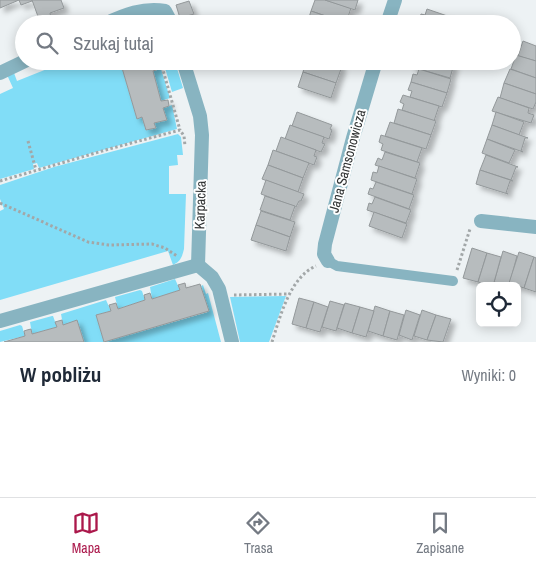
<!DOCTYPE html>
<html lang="pl">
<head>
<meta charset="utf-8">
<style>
	body { margin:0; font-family:"Archivo Narrow",sans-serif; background:#f2f2f3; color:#1f2937 }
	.controls { position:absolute; right:15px; bottom:15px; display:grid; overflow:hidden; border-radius:8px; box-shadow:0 2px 12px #0003 }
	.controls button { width:45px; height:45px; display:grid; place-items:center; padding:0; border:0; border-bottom:1px solid #e0e1e3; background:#fff; color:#1f2937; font:25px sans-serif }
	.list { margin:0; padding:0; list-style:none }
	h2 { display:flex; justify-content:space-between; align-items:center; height:65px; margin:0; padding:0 20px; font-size:21px }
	h2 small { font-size:16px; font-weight:400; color:#747a83 }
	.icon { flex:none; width:28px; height:28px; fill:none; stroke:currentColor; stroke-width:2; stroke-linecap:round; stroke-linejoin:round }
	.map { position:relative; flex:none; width:536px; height:342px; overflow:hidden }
	.search { position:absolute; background:#fff; box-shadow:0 2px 12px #0003; left:15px; right:15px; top:15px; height:55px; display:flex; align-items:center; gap:12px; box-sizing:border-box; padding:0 18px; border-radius:28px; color:#747a83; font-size:19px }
	.sheet { height:155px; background:#fff }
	nav { display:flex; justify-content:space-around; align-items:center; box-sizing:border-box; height:70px; border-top:1px solid #e0e1e3; background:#fff; font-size:14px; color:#747a83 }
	nav a { display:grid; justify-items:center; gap:2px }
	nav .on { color:#ab184b }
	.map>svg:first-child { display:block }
</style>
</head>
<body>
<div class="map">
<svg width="536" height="342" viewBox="0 0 536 342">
	<defs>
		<filter id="shadow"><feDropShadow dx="4.5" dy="4.5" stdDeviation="2.5" flood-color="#0004"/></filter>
	</defs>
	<rect width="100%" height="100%" fill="#edf2f4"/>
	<g fill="#81ddf7">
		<path d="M67 61H120L137 119 142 117 146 130 155 128 154 123 167 120 163 108 172 105 177 129 39 168 37 163 33 164 34 169 0 179V94L13 88 8 77V75L14 73 17 81Z"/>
		<path d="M176 65 183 88 172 92 165 68Z"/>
		<path d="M161 69 170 98 161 101 153 71Z"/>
		<path d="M178 134 181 137 183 155H177L178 165 169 166V194H186L184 249C182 257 181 261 173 265L168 251 0 300V211L4 209 0 199V185L54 167Z"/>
		<path d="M175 279 180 290 152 299 150 287Z"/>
		<path d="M203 285 206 294 208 293 221 342H84L77 321 63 325 61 314 106 300 111 311 96 315 104 342 208 312 201 286Z"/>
		<path d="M140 290 142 291 145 300 118 309 115 297Z"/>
		<path d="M286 296 269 342H240L230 297Z"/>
		<path d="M52 316H53L57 327 32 334 30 322Z"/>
		<path d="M20 325 22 326 25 336 0 342V331Z"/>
	</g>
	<g fill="#b7bcbe" stroke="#93989a" filter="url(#shadow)">
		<path d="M0 0H32V1L21 5 19 0 0 8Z"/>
		<path d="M32 0H61L64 8 50 13 51 18 40 22Z"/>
		<path d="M315 0H325L351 8 346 23 311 11Z"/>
		<path d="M325 0H358L355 10Z"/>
		<path d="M189 1 194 14 180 18 176 5Z"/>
		<path d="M427 9 459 20 458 24H424L419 22 421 14 425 15Z"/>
		<path d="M311 11 346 23 347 24H307Z"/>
		<path d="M523 41 536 46V61L518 56Z"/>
		<path d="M516 55 536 61V78L511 69Z"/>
		<path d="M120 61H159L157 63 159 69 153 71 161 101 168 100 169 106 163 108 167 120 154 123 156 128 146 130 142 117 137 119Z"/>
		<path d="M306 61H318L341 69 336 83 303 72Z"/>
		<path d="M318 61H341L339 65 341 66V69Z"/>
		<path d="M413 61H443L454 64 450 78 412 67Z"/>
		<path d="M419 69 451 79 447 93 411 82 413 74 417 75Z"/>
		<path d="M510 69 536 78V94L504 83Z"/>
		<path d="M303 72 336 83 331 98 298 87Z"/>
		<path d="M411 82 447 93 442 107 410 97 412 91 408 90Z"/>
		<path d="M504 83 536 94V102L533 109 500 98Z"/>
		<path d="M403 95 439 106 434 121 402 110 404 104 400 102Z"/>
		<path d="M498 97 529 108 528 113 534 115 531 123 492 111Z"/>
		<path d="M398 109 436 121 431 135 394 123Z"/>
		<path d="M297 112 332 125 330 129 332 130 329 139 292 126Z"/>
		<path d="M496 112 524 122 519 135 492 125Z"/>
		<path d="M390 122 431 135 426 149 385 136Z"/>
		<path d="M290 125 324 137 322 143 325 144 321 152 285 139Z"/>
		<path d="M492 125 528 138H525L521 151 523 152 487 139Z"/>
		<path d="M381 135 422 148 417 162 381 150 383 144 379 142Z"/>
		<path d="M281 137 316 150 314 156 317 157 314 165 276 151Z"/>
		<path d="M487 139 515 150 509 163 482 153Z"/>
		<path d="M273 150 309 163 303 178 268 165Z"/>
		<path d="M385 152 420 163 415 178 375 165 378 158 382 160Z"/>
		<path d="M486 155 518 167H516L511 180 480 170Z"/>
		<path d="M268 165 303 178 298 192 262 179Z"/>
		<path d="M379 166 417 179 412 194 371 180 373 172 377 173Z"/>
		<path d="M480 170 513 181H510L506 193 508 194 476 184Z"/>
		<path d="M266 180 304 194 301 201H299L296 207 261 194Z"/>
		<path d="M376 182 414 195 409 209 368 194 370 188 373 189Z"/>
		<path d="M265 196 295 206 290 220 260 210Z"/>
		<path d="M375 197 411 210 406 223 367 210 369 203 372 204Z"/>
		<path d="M261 211 295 222 290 237 256 225Z"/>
		<path d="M374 212 407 224 402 238 369 226Z"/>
		<path d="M256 225 290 237 286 251 251 240Z"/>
		<path d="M472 248 487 253 478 282 463 278Z"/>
		<path d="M503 251 517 256 509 286 494 282Z"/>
		<path d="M519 252 534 257 524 288 509 283Z"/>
		<path d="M487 253 501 257 493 286 478 282Z"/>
		<path d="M534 257 536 258V292L524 288Z"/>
		<path d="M185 283 186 288 200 284 209 311 104 342 96 315 111 311 109 305 116 303 118 309 145 300 144 295 150 293 152 299 180 290 178 285Z"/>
		<path d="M299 298 314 302 306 328 292 324Z"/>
		<path d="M330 301 344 305 336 331 322 327Z"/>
		<path d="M314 302 328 307 320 332 306 328Z"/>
		<path d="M345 303 360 307 352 333 337 328Z"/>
		<path d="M375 306 390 311 383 336 368 331Z"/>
		<path d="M360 307 374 311 366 337 352 333Z"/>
		<path d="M406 310 420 315 412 340 399 335Z"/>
		<path d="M422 310 436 315 427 340 414 336Z"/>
		<path d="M390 311 404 315 397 340 383 336Z"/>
		<path d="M436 315 451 319 443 342 427 340Z"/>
		<path d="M62 320 63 325 77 320 84 342H4L25 336 24 331 27 330 31 329 32 334 57 327 55 322Z"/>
	</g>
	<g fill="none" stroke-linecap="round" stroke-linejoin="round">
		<g stroke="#a2a7a8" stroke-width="3" stroke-dasharray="2.5 2.5" stroke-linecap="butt">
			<path d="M167 61 161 63 180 130"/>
			<path d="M28 141 36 170"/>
			<path d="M0 181 109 149 180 130 184 136 185 146"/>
			<path d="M0 203 88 242 109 245 152 244 165 248 177 256"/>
			<path d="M457 270 470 229"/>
			<path d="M234 295 289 294"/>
			<path d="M272 342C280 317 290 277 316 266"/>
		</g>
		<path stroke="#88b4c1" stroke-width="10" d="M328 261 337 266 453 281"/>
		<g stroke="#88b4c1" stroke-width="14">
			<path d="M105 24C124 15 144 7 165 11L172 24"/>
			<path d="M387 24 395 0"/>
			<path d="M183 61 200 116 202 135 198 265 212 277 219 289 232 342"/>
			<path d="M0 73 25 61"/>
			<path d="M481 221 536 227"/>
			<path d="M328 261 324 254 325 244 353 138 376 61"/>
			<path d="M0 321 198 265"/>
		</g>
	</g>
	<g text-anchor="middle" stroke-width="4" stroke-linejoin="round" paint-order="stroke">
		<g font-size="14" fill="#323535" stroke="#feffff">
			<text transform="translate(347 161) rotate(-75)" y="5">Jana Samsonowicza</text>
			<text transform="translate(200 205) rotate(-88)" y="5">Karpacka</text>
		</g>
	</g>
</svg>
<div class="controls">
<button><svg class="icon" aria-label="locate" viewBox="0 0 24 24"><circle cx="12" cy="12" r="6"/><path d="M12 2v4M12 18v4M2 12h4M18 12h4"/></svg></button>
</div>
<div class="search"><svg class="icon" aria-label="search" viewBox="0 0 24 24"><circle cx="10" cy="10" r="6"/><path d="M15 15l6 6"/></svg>Szukaj tutaj</div>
</div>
<section class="sheet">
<h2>W pobliżu<small>Wyniki: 0</small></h2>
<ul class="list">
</ul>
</section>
<nav>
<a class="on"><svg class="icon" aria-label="map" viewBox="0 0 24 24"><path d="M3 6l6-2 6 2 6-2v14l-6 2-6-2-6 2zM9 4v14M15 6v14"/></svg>Mapa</a>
<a><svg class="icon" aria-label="directions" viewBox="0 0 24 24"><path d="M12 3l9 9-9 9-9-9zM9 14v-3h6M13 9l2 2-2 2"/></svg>Trasa</a>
<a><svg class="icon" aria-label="saved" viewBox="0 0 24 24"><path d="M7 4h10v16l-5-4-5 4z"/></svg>Zapisane</a>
</nav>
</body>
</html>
